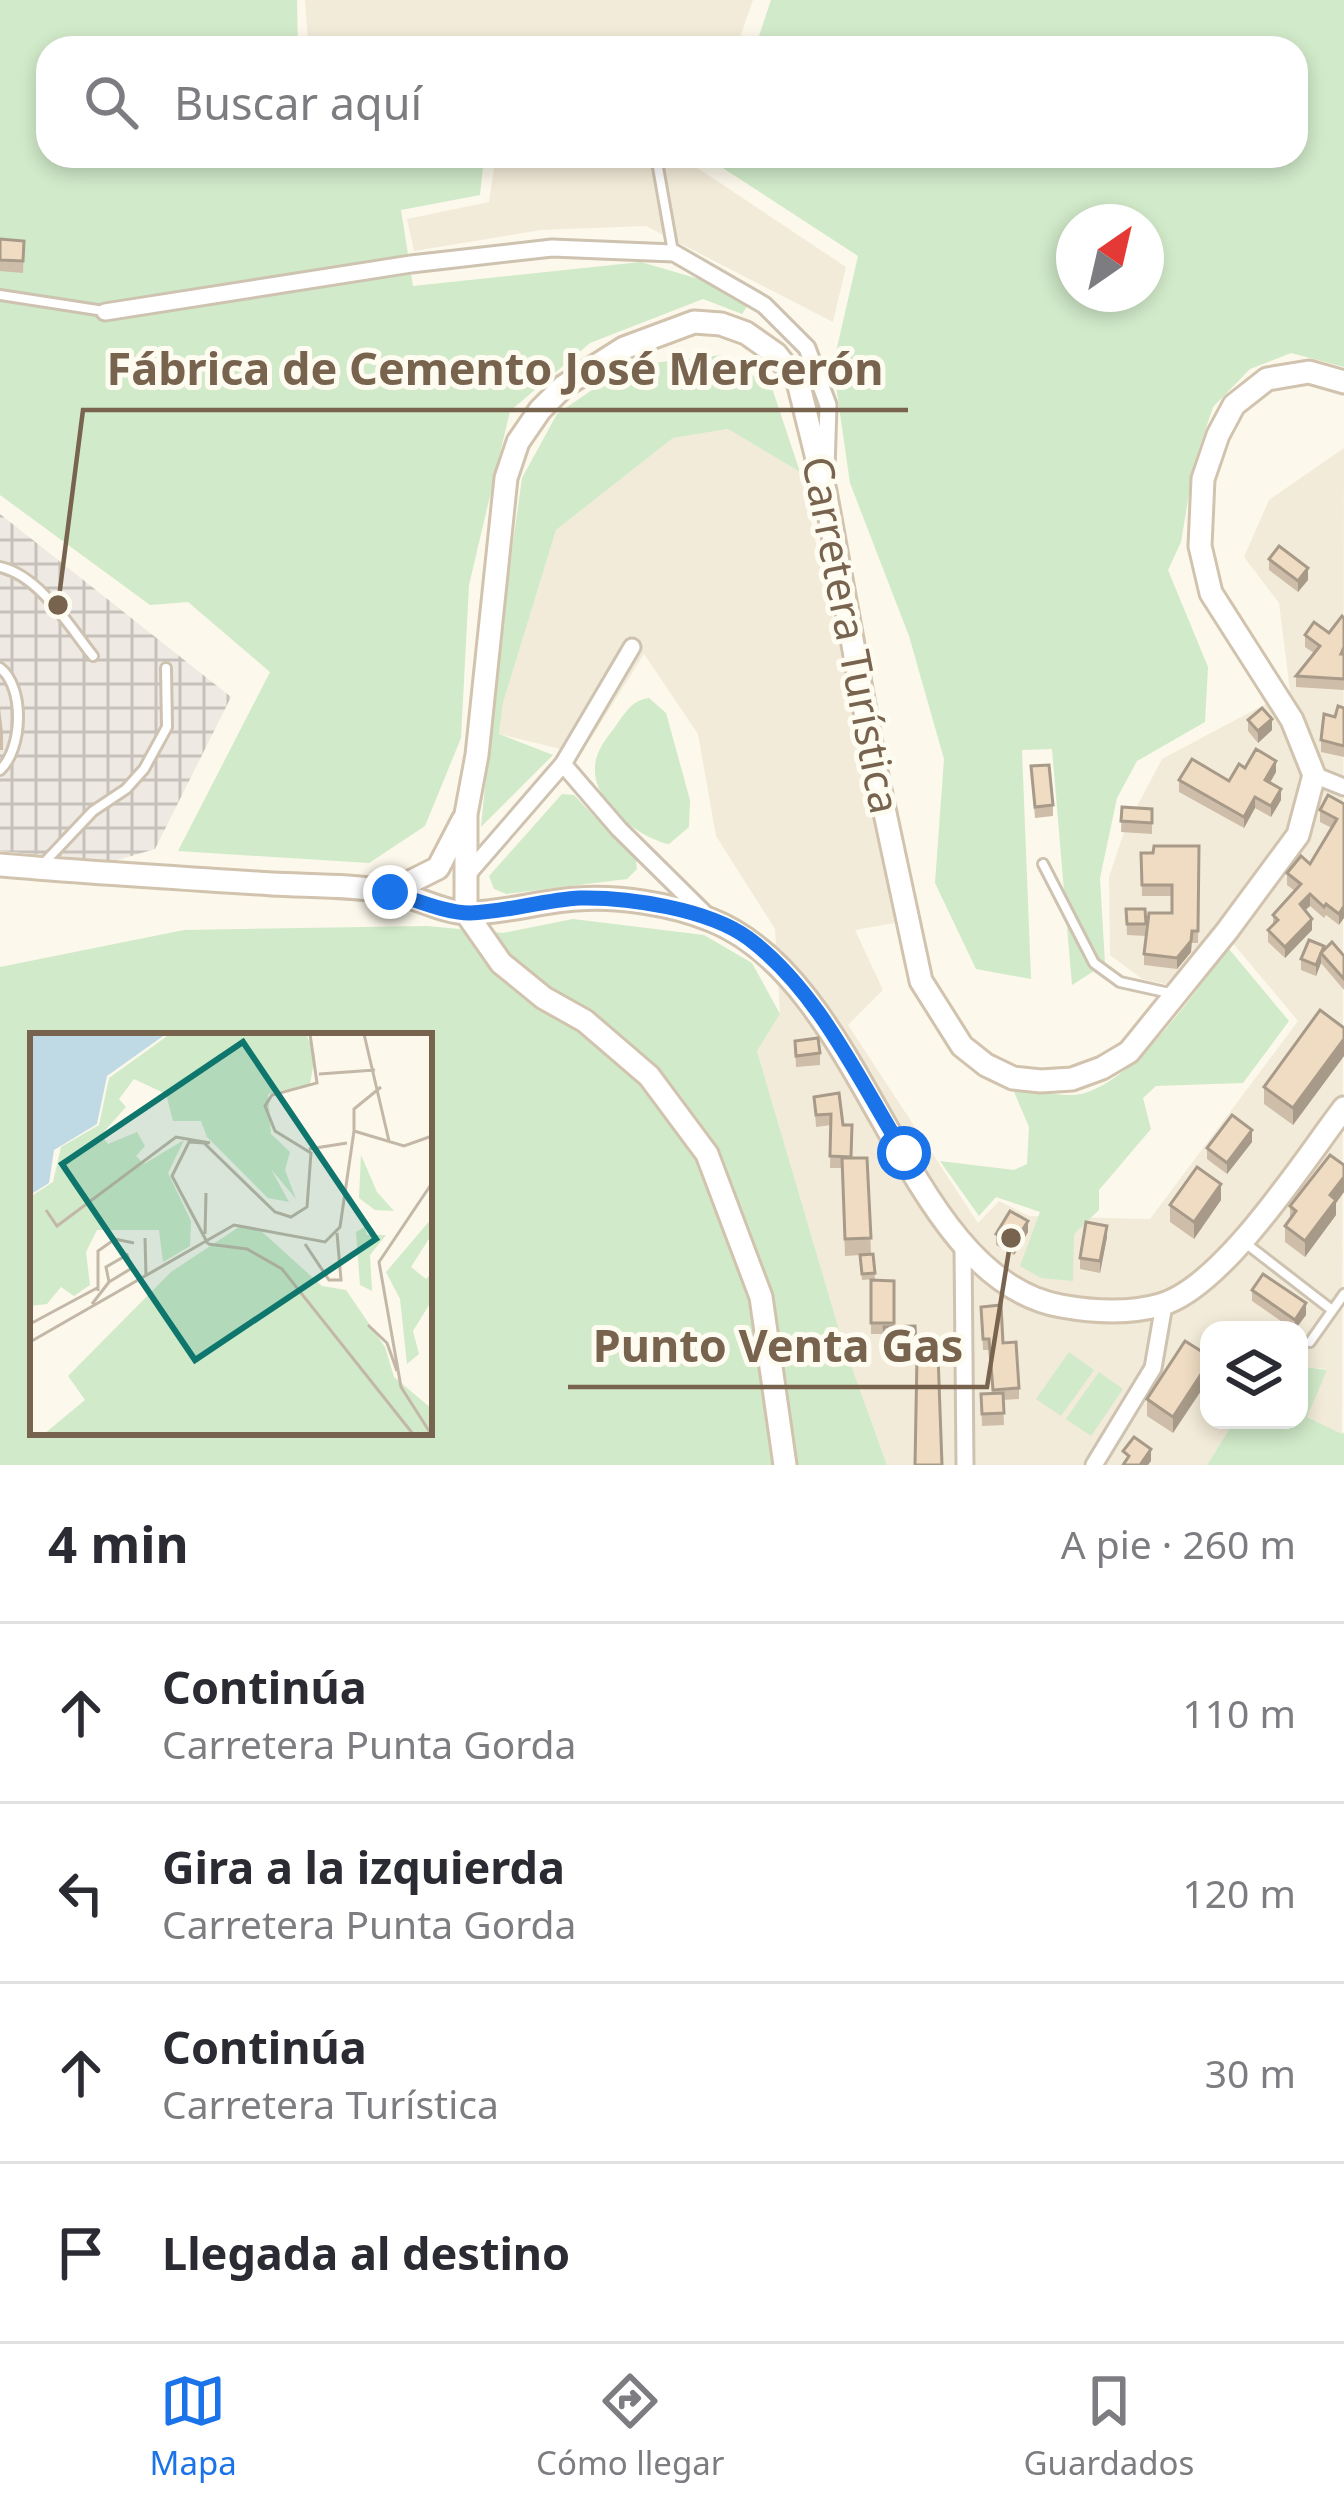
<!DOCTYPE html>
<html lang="es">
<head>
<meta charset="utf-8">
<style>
	body { margin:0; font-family:"Noto Sans",sans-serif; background:#f2f2f3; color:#2b2b33 }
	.controls { position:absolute; right:36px; bottom:36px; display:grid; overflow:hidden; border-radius:24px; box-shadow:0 6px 18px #0003 }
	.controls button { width:108px; height:108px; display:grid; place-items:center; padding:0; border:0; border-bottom:3px solid #e1e1e2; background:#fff; color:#2b2b33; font:60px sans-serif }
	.compass { position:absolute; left:1056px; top:204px; width:108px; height:108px; border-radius:50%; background:#fff; box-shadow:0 6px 18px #0003; rotate:34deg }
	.stop { position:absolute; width:36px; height:36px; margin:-27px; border:9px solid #1a73e8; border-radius:50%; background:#fff }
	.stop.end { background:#1a73e8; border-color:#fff; box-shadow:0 3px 12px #0008 }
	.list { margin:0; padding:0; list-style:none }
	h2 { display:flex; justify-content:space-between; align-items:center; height:156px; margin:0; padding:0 48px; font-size:51px }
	h2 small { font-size:39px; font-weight:400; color:#7c7c81 }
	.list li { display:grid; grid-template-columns:78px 1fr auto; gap:36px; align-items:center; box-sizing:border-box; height:180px; padding:0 48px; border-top:3px solid #e1e1e2 }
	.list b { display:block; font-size:45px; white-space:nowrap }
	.list p { margin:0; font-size:39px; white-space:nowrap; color:#7c7c81 }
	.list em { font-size:39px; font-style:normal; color:#7c7c81 }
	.icon { flex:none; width:66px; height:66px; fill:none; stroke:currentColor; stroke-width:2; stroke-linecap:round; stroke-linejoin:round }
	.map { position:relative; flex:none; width:1344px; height:1465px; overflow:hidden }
	.search { position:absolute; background:#fff; box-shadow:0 6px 18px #0003; left:36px; right:36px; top:36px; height:132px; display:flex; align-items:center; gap:30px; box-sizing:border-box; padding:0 42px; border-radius:36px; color:#7c7c81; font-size:45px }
	.sheet { height:876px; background:#fff }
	nav { display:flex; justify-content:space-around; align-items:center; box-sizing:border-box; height:168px; border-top:3px solid #e1e1e2; background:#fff; font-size:33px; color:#7c7c81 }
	nav a { display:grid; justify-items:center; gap:6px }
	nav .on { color:#1a73e8 }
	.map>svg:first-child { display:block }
</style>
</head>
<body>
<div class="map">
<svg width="1344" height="1465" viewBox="0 0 1344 1465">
	<defs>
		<pattern id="industrial-grid" width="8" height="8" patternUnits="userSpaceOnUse" patternTransform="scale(3)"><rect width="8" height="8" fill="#eeeae3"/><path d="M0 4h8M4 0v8" fill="none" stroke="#c6c1ba"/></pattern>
	</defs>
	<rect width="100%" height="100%" fill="#fcf8eb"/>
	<g fill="#f3ebd9">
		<path d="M305 0H753L736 48H394L308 43Z"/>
		<path d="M496 156H695L693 165 846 267 833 322 646 226 541 230 414 251 407 219 489 202Z"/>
		<path d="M728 429 800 472 901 922 855 930 883 990 848 1025 978 1223 999 1201 1029 1216 1150 1219 1298 1021 1221 929 1174 986 1142 979 1110 955 1109 877 1125 829 1162 759 1290 691 1279 603 1244 557 1269 500 1344 448 1342 1435 1307 1417 1326 1369 1299 1366V1330H1209V1420H1235L1207 1465H887L842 1340 757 1051 780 1014 775 929 716 836 698 734 644 654 581 754 499 734 503 703 556 530 673 438Z"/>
	</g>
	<path fill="url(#industrial-grid)" d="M0 514 231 697 155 849 114 861 0 851Z"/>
	<g fill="#d1eac9" fill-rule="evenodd">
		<path d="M0 0H297L298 48H48V156H484L480 195 401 210 413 286 641 262 699 279 750 302 742 314 703 299 590 343 510 411 469 585 461 738 425 826 369 863 178 851 270 672 188 602 150 605 0 495Z"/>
		<path d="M771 0H1344V367L1291 353 1250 369 1213 407 1194 464 1181 542 1168 570 1208 667 1205 722 1137 761 1117 798 1100 878 1105 964 1072 985 1052 749 1022 750 1031 979 976 969 935 883 944 759 909 636 850 483 833 365 858 256 712 161 714 156H1296V48H755ZM1074 222H1146V294H1074Z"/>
		<path d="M722 355 772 388 800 472 728 429 673 438 556 530 503 703 499 734 553 755 481 827 500 635 522 478 557 414 611 377 653 363Z"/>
		<path d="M649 698 666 713 690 800 689 827 669 844C639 838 593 802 595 768 595 752 606 739 615 727 625 713 632 700 649 698Z"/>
		<path d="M562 794 574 795 636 860 637 869 627 879 506 894 494 889 489 876Z"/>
		<path d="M573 919 704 935 752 963 780 1014 757 1051 842 1340 887 1465H0V967L184 930 427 926 503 933ZM33 1036H429V1432H33Z"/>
		<path d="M1229 949 1289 1021 1243 1083 1156 1086 1143 1098 1151 1129 1099 1190V1210L1074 1234 1073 1281 1041 1278 1020 1266 1040 1212 996 1197 979 1216 940 1161 1014 1170 1027 1164 1029 1127 1012 1087C1033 1090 1065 1099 1085 1093 1141 1075 1192 993 1229 949Z"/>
		<path d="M1069 1352 1094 1370 1061 1416 1036 1399Z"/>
		<path d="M1299 1366 1327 1370 1307 1417 1342 1434 1344 1432V1465H1207L1235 1420H1299Z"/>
		<path d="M1099 1372 1123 1389 1091 1436 1066 1419Z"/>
	</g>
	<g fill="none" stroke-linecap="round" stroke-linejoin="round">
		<g stroke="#cec2b0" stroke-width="14">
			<g id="service">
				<path d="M656 156 673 252"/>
				<path d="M0 295 104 311"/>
				<path d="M0 567C40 576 69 626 93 656"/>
				<path d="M0 668C25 687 23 749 0 770"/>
				<path d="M1043 864 1094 963 1120 982 1174 994"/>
				<path d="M41 866 93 811 126 789 144 769 167 727 166 668"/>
				<path d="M1244 1242 1332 1310"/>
				<path d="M1310 1342 1344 1294"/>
			</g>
		</g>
		<g stroke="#cec2b0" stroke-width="21">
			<g id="minor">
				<path d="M105 312 411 264 552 248 674 253 764 305 807 348 828 405 826 470"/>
				<path d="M563 764 619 829 705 914"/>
				<path d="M1314 775 1344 787"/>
				<path d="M466 876 563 764 632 647"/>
				<path d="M963 1248 965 1465"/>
				<path d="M1094 1465 1153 1368 1164 1305"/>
			</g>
		</g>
		<g stroke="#d1c3ae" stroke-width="27">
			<g id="secondary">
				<path d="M0 865C91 873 181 878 272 884 311 886 352 885 390 892 416 896 443 913 469 913 505 913 541 901 577 899 619 896 672 904 711 920 868 982 903 1278 1061 1306 1094 1312 1128 1314 1160 1305 1223 1288 1304 1160 1344 1108"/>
				<path d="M390 892 438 868 463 820"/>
				<path d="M466 913V814L477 755 506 478 518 442 540 410 564 386 624 348 694 322 721 324 746 333 776 354 798 382 825 491 876 771 921 981 962 1046 986 1065 1013 1078 1041 1081 1072 1079 1102 1068 1129 1052 1227 931 1298 835 1314 775 1292 720 1211 593 1200 546 1203 479 1218 435 1234 405 1267 379 1309 372 1344 382"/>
				<path d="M466 913 501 963 544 998 585 1021 649 1076 707 1154 761 1297 785 1465"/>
			</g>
		</g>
		<use href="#service" stroke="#fff" stroke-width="8"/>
		<use href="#minor" stroke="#fff" stroke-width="15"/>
		<use href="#secondary" stroke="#fff" stroke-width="21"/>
	</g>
	<g fill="#cebda8">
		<path d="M0 239 24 241 23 273 0 271Z"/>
		<path d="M1269 559 1308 580 1298 592 1269 570Z"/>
		<path d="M1344 618V690L1296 687V676L1314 653 1305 647V635L1329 633Z"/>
		<path d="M0 708 3 733V750H0Z"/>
		<path d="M1344 708V757L1321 752V740L1335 717Z"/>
		<path d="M1248 720 1272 730 1258 743 1248 731Z"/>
		<path d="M1031 766 1053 805V816L1035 818Z"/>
		<path d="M1245 768 1276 772 1270 783 1281 800 1271 817 1255 808 1244 828 1179 792V780L1229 781Z"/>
		<path d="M1344 804 1339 925 1326 915 1324 918 1310 906 1305 910 1312 930 1285 958 1268 942V930L1273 926V915L1295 891 1287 885V873L1310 864 1332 828 1320 822V810Z"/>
		<path d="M1122 807 1152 809V834L1121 832Z"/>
		<path d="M1199 846 1198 943H1192L1191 952 1177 969 1144 965V954L1172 913V896H1142L1141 853Z"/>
		<path d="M1126 909H1145L1146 936 1127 935Z"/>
		<path d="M1324 950 1344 956V990L1321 963 1316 976 1301 970V959Z"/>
		<path d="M1344 1028V1056L1293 1125 1264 1104V1087Z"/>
		<path d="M795 1041 820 1053V1065L796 1067Z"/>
		<path d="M814 1097 843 1125 851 1158H867L871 1254H873L875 1279 862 1280 860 1255 845 1256 842 1168H830L831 1125 816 1127Z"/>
		<path d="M1252 1142 1227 1174 1207 1159V1148Z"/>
		<path d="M1344 1165V1192L1336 1203V1215L1305 1257 1285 1242V1226L1290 1220V1206Z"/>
		<path d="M1221 1200 1194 1239 1170 1222V1205Z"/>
		<path d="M1028 1232 1014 1255 996 1245V1234Z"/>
		<path d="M1107 1237 1100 1273 1080 1269V1258Z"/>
		<path d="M871 1280 894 1281V1327L916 1344V1356L886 1357 884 1334H871Z"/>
		<path d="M1252 1290 1306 1315 1294 1330 1252 1301Z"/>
		<path d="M981 1307 1003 1343 1019 1388V1399L1003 1400 1004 1425 982 1426 981 1394 992 1393 989 1350H983Z"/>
		<path d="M1185 1341 1173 1433 1147 1416V1399Z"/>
	</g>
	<g fill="#a89a88">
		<path d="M1308 568V580L1298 592V581Z"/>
		<path d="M1272 719V730L1258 743V731Z"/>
		<path d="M1276 761V772L1265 791V780Z"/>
		<path d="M1281 789V800L1271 817V806Z"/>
		<path d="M1255 797V808L1244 828V817Z"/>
		<path d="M1310 894V906L1300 915V904Z"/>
		<path d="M1344 906V918L1339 925V914Z"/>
		<path d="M1312 919V930L1285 958V947Z"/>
		<path d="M1192 931 1191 952 1177 969V958Z"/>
		<path d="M1324 946V955L1321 953V963L1316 976V965Z"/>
		<path d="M1344 1039V1056L1293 1125V1108Z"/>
		<path d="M1252 1130V1142L1227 1174V1163Z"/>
		<path d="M1344 1177V1192L1336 1203V1215L1305 1257V1241L1330 1195Z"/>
		<path d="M1221 1184V1200L1194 1239V1222Z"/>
		<path d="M1028 1221V1232L1014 1255V1244Z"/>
		<path d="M1107 1226V1237L1100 1273V1261Z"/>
		<path d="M1306 1303V1315L1295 1330V1320Z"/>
		<path d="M1209 1362V1379L1173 1433V1417Z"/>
		<path d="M1151 1449V1461L1148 1465H1140Z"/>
	</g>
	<g fill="#f0dcc3" stroke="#a89a88" stroke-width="3">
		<path d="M0 239 24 241 23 261 0 260Z"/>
		<path d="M1279 546 1308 568 1298 581 1269 559Z"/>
		<path d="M1342 616 1344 618V647L1341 654H1344V679L1296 676 1320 646 1305 635 1314 622 1329 633Z"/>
		<path d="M1338 706 1344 708V746L1321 740 1324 714 1335 717Z"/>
		<path d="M1262 708 1272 719 1258 731 1248 720Z"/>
		<path d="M1256 749 1276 761 1265 780 1281 789 1271 806 1255 797 1244 817 1179 780 1192 759 1229 781 1239 764 1245 768Z"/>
		<path d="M1049 765 1053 805 1035 807 1031 766Z"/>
		<path d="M1328 795 1344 804V906L1339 914 1326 904 1324 907 1310 894 1300 904 1312 919 1285 947 1268 930 1278 920 1273 915 1301 884 1287 873 1301 856 1310 864 1337 819 1320 810Z"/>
		<path d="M1122 807 1152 809V823L1121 821Z"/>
		<path d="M1154 846H1199L1198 931H1192L1191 941 1177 958 1144 954 1149 913H1172V885H1142L1141 853H1153Z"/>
		<path d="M1126 909H1145L1146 924H1127Z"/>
		<path d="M1309 940 1324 946 1316 965 1301 959Z"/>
		<path d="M1332 942 1344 956V979L1321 953Z"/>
		<path d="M1320 1010 1344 1028V1039L1293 1108 1264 1087Z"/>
		<path d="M818 1038 820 1053 796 1056 795 1041Z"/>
		<path d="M839 1093 843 1125H852L851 1157 830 1156 831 1114 816 1115 814 1097Z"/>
		<path d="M1232 1115 1252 1130 1227 1163 1207 1148Z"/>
		<path d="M1330 1155 1344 1165V1177L1330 1195 1336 1200 1305 1241 1285 1226 1296 1211 1290 1206Z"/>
		<path d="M842 1158H867L871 1238 845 1239Z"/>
		<path d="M1197 1167 1221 1184 1194 1222 1170 1205Z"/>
		<path d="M1010 1211 1028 1221 1014 1244 996 1234Z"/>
		<path d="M1086 1222 1107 1226 1100 1261 1080 1258Z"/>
		<path d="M873 1254 875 1273 862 1274 860 1255Z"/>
		<path d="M1263 1274 1306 1303 1295 1320 1252 1290Z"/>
		<path d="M871 1280 894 1281V1323H871Z"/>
		<path d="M1001 1305 1003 1343 1016 1342 1019 1388 993 1390 989 1339H983L981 1307Z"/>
		<path d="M915 1326 916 1344 886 1346 884 1327Z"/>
		<path d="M1185 1341 1209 1356V1362L1173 1417 1147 1399Z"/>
		<path d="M938 1355 942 1465H915L917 1356Z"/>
		<path d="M1003 1393 1004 1413 982 1414 981 1394Z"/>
		<path d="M1134 1437 1151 1449 1140 1465H1123L1129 1456 1123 1451Z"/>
	</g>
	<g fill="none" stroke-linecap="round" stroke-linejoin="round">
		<path stroke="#1a73e8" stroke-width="15" d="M390 892C414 899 445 913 470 913 507 912 543 900 580 898 628 897 708 909 748 938 818 990 859 1080 904 1153"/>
	</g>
	<g text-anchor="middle" stroke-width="10" stroke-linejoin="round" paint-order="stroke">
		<g font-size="42" fill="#77634e" stroke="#fefbf1">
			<text transform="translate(851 635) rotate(79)" y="15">Carretera Turística</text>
		</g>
	</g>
	<g transform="translate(30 1033)">
		<rect width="402" height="402" fill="#fcf8eb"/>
		<path d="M140 1H276L285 22 280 51 238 61 241 101 260 119 255 137 266 166 241 136 259 169 238 165 177 104 171 88H143L136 61 104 46 89 66 96 74 71 102 78 111 107 99 115 113 106 123 114 131 154 107 138 140 161 188 160 213 133 229 129 197H67L56 219 60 252 44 263 31 254 17 271 0 273V164L23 149 31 114 69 92 79 45ZM402 185V201L381 234 396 246 401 241 399 272 383 298 389 321 377 331 370 266 356 239ZM212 192 229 196 292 253 316 257 355 314 364 344 402 376V401H14L55 367 38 343 141 239ZM335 194 337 202H356L340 222 342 258 330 252 326 199Z" fill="#d1eac9"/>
		<path d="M331 122 347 159 364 178 345 177 329 165Z" fill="#d1eac9"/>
		<path d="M0 1H136L77 43 67 91 24 117 19 150 0 162Z" fill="#bfdae5"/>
		<path fill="none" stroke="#c3b8a7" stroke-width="3" d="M334 1 359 108M289 41 345 37M324 98V76L351 54M279 116 317 110M16 177 27 193 146 104 180 110M175 201 176 160M115 205 116 243M178 211 142 143 159 109 174 110 245 179 261 184 277 174 281 120 245 98 235 73 242 62 287 50 280 1M178 211 217 216 252 236 383 401M275 211 299 247H311L307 200M68 258V218L85 206 104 210M62 271 79 249 76 234 97 222 102 235 79 249M0 291 67 255M338 292 357 310 367 338M0 309 204 192 295 209 310 194 324 98 374 113 402 103M401 401 371 354 349 229 402 150"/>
		<path fill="#0f766e" fill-opacity="0.15" stroke="#0f766e" stroke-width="6" d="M213 9 346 206 165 327 32 131Z"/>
		<rect width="402" height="402" fill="none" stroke="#77634e" stroke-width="6"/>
	</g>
	<path fill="none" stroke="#77634e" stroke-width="4.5" d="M58 605L83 410H908M1011 1238L987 1387H568"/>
	<g fill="#77634e" stroke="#fefbf1" stroke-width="4.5">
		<circle cx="58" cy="605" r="12"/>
		<circle cx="1011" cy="1238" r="12"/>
	</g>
	<g font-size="45" text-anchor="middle" font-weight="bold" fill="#77634e" stroke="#fefbf1" stroke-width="10" stroke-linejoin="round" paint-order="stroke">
		<text x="495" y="385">Fábrica de Cemento José Mercerón</text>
		<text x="778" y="1362">Punto Venta Gas</text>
	</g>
</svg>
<div class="controls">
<button><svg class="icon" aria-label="layers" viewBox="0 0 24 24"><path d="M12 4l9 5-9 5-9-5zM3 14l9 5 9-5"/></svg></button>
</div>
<svg class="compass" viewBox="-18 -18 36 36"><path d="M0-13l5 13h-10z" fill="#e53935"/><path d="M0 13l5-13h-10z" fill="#7c7c81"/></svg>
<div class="stop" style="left:904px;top:1153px"></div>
<div class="stop end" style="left:390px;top:892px"></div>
<div class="search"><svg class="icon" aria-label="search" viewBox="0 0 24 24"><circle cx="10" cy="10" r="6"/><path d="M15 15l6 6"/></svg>Buscar aquí</div>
</div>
<section class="sheet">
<h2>4 min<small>A pie · 260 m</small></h2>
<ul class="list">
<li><svg class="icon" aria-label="ahead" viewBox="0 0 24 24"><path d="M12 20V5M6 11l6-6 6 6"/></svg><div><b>Continúa</b><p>Carretera Punta Gorda</p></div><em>110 m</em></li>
<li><svg class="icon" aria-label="left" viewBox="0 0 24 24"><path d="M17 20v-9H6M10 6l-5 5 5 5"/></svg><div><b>Gira a la izquierda</b><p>Carretera Punta Gorda</p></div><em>120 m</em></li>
<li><svg class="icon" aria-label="ahead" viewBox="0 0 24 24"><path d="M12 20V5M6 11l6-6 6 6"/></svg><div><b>Continúa</b><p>Carretera Turística</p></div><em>30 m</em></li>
<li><svg class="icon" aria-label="arrive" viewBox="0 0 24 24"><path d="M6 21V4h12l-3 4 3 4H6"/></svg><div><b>Llegada al destino</b></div></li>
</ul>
</section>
<nav>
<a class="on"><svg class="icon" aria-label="map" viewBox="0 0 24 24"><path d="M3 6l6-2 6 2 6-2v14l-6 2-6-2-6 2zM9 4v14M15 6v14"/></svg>Mapa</a>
<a><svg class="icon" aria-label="directions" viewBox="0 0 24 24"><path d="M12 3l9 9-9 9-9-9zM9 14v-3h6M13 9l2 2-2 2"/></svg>Cómo llegar</a>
<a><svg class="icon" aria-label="saved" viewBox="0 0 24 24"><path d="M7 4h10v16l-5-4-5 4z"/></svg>Guardados</a>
</nav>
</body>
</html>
